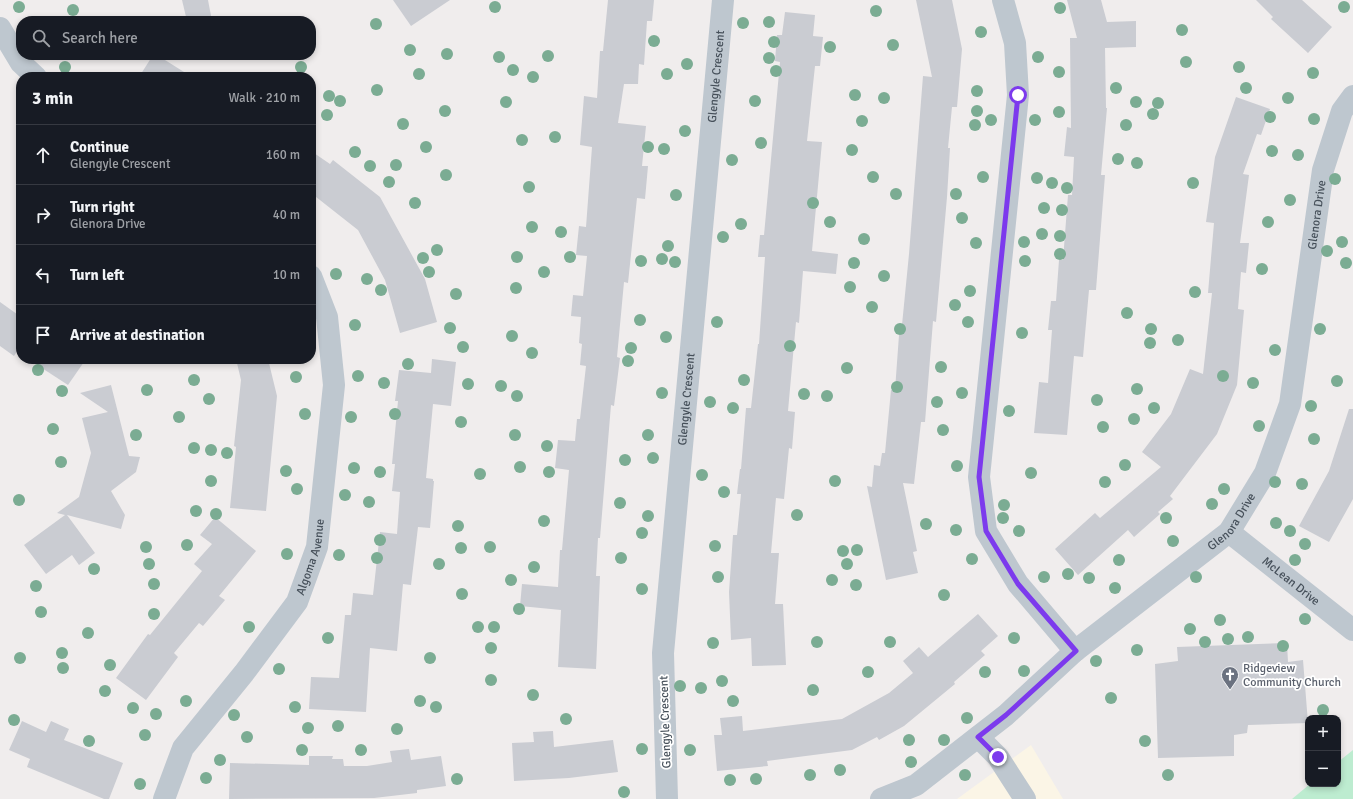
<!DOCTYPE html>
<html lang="en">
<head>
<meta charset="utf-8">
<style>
	body { margin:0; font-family:Signika,sans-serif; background:#242831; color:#f1f3f6 }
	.controls { position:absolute; right:12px; bottom:12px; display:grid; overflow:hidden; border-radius:8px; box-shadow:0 2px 6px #0003 }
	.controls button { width:36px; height:36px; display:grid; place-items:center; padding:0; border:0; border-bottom:1px solid #363941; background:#171b24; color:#f1f3f6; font:20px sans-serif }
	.stop { position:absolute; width:12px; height:12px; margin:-9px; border:3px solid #7c3aed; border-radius:50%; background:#fff }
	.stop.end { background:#7c3aed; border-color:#fff; box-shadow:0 1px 4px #0008 }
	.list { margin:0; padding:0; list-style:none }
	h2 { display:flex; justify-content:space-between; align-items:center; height:52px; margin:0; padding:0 16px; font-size:17px }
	h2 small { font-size:13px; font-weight:400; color:#9ea1a6 }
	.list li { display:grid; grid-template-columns:26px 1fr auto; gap:12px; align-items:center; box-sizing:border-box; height:60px; padding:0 16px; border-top:1px solid #363941 }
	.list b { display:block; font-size:15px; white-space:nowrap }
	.list p { margin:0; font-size:13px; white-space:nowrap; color:#9ea1a6 }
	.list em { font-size:13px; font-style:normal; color:#9ea1a6 }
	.icon { flex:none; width:22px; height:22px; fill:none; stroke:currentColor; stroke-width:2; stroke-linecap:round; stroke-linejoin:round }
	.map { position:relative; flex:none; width:1353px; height:799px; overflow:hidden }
	.search { position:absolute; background:#171b24; box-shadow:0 2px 6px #0003; left:16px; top:16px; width:300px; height:44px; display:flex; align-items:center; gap:10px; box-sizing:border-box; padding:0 14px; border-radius:16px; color:#9ea1a6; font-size:15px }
	.panel { position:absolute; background:#171b24; box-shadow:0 2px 6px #0003; left:16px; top:72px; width:300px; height:292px; border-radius:16px }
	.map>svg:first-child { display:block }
</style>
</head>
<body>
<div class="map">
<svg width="1353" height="799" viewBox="0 0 1353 799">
	<rect width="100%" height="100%" fill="#f0eded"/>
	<path fill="#fbf5e6" d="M1031 745 1063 799H957Z"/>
	<path fill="#bdecd0" d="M1353 750V799H1292L1310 784H1338V762Z"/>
	<g fill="#caccd2">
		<path d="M182 0H208L212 21H187Z"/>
		<path d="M393 0H450L411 26Z"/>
		<path d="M608 0H654L652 21H647L644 65 639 64 638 84H624L618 123 646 126 642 166H648L645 199 637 198 628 283 624 282 617 357 620 358 614 406 611 405 600 538H598L596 576H600L596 669 558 667 561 610 520 606 522 584 558 587 560 550H562L569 470 555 468 558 440 575 441 577 419H580L586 366 580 365 582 344 579 343 581 317 571 316 573 295 583 296 587 256 576 255 579 226 586 227 592 147 580 145 584 96 597 98 600 51H603Z"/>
		<path d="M916 0H952L962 49 957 107H952L948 148H950L947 197 936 322 933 321 925 422H921L914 484 903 483 917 551 913 552 918 573 886 580 867 486 872 487 874 465 880 466 882 453H885L891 390H895L899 335H901L909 254 923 76 932 77Z"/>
		<path d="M1067 0H1101L1107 22 1136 21V47L1105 48 1106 108H1107L1101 175H1105L1096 290H1089L1083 357 1074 356 1067 435 1034 433 1039 382 1048 383 1052 330H1048L1051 301H1056L1059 260H1063L1068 195H1072L1074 157 1064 156 1067 127 1071 128 1070 38H1077Z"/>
		<path d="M1256 0H1302L1332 27 1308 53 1271 19 1273 17Z"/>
		<path d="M785 12 815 15 813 36 823 37 820 66H815L807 141 822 142 812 251 838 254 836 274 803 271 799 323 796 322 788 411 795 412 792 449 789 448 784 499 776 498 771 553H779L775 604H783L786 665 752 666 751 638 731 640 729 592 733 535H737L741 494H737L740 469H741L746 408H751L758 344H759L765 257H758L760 235H764L780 62 775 61 777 35H782Z"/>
		<path d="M153 55H157L192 77H139Z"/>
		<path d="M1236 97 1270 109 1261 135 1257 134 1243 174 1249 175 1240 243H1249L1246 273 1241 272 1238 309 1244 310 1237 385 1217 434 1170 496 1173 499 1158 512 1160 514 1134 537 1128 530 1078 575 1055 549 1095 513 1100 518 1161 467 1142 452 1171 414 1190 369 1203 374 1212 293H1208L1214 223 1206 222 1215 157Z"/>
		<path d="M311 151 330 164 333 160 380 197 425 279 437 322 400 333 385 280 358 230 311 193Z"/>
		<path d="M0 302 21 317V345L14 356 0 346Z"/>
		<path d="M28 359H86L68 385Z"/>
		<path d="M236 359H268L277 396 266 511 230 508 236 447 234 446 241 380Z"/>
		<path d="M432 359 456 362 451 406 433 404 426 478 433 479V481H434L430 528 418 527 411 585 403 584 397 651 370 648 366 712 309 709 311 677 339 678 345 615H351L353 593 373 595 380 532 397 534 400 492 392 491 395 464H392L398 401H395L399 370 431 373Z"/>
		<path d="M111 385 129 456 140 457 136 472 111 491 125 515 121 529 67 515 95 553 79 565 72 555 46 574 24 545 65 515 57 513 79 497 91 453 82 418 108 412 80 393Z"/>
		<path d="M1349 409H1353V499L1329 542 1299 526 1329 471Z"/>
		<path d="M215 517 256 551 219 596 225 600 203 626 199 623 174 653 178 657 146 700 116 678 148 634 150 635 202 571 194 564 212 544 200 535Z"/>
		<path d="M978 614 998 636 981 651 985 655 954 682 955 684 904 726 879 740 877 737 852 750 767 761 768 766 717 771 714 735H722L720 718 742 716 743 731 842 719 889 693 913 673 903 661 919 647 928 657Z"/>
		<path d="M1287 643 1288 662 1303 660 1308 723 1248 725 1247 733 1234 735V756L1158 758 1155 664 1178 661 1177 647Z"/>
		<path d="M22 721 46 732 51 721 69 729 64 740 123 763 109 799H104L27 767 30 759 9 750Z"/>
		<path d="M553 731 554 747 613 740 618 772 569 778 514 781 512 743 534 742 533 732Z"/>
		<path d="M409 749 411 760 441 756 446 786 417 790V793L374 798 229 799 230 763 309 765V756H333L332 759H343L344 766H367L392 762 390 751Z"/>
	</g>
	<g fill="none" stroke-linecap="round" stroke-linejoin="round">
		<g stroke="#bec7cf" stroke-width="22">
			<path d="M1003 0 1015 43 1018 95 979 477 986 531 1018 584 1075 651"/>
			<path d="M0 28 21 63 36 77"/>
			<path id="s1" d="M1229 532 1353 630"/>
			<path d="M978 737 998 757 1025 799"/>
			<path id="s2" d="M164 799 183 748 244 673 297 602 317 547 334 385 327 317 311 276"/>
			<path id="s3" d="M667 799 663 653 723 0"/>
			<path id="s4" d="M881 799 916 785 1006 715 1075 651 1229 532 1265 473 1290 404 1323 170 1342 111 1353 96"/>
		</g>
	</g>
	<g fill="#7bac93">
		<circle cx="19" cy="7" r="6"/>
		<circle cx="495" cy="7" r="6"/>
		<circle cx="1344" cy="7" r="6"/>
		<circle cx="1060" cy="8" r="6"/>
		<circle cx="73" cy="10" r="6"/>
		<circle cx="876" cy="11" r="6"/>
		<circle cx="769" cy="22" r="6"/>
		<circle cx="743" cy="23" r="6"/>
		<circle cx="376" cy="24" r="6"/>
		<circle cx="1182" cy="30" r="6"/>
		<circle cx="981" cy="32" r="6"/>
		<circle cx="654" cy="41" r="6"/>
		<circle cx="774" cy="42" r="6"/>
		<circle cx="893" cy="45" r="6"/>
		<circle cx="830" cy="47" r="6"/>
		<circle cx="410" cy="50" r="6"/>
		<circle cx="447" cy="54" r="6"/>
		<circle cx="548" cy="56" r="6"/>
		<circle cx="499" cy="57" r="6"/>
		<circle cx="1038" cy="57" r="6"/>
		<circle cx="769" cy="58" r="6"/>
		<circle cx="1186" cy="62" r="6"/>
		<circle cx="687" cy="64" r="6"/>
		<circle cx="65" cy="67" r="6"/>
		<circle cx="301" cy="67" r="6"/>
		<circle cx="1239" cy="67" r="6"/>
		<circle cx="513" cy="70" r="6"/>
		<circle cx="776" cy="71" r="6"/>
		<circle cx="1059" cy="72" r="6"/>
		<circle cx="1313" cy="73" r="6"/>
		<circle cx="419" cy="74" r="6"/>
		<circle cx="667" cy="74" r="6"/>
		<circle cx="533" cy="77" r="6"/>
		<circle cx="1116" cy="88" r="6"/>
		<circle cx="1246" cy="88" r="6"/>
		<circle cx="377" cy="90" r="6"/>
		<circle cx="977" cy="91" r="6"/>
		<circle cx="855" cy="95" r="6"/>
		<circle cx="329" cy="96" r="6"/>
		<circle cx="884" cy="98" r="6"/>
		<circle cx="1288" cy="98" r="6"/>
		<circle cx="340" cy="101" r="6"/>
		<circle cx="755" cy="101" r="6"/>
		<circle cx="506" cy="102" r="6"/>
		<circle cx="1136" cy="102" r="6"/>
		<circle cx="1158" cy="103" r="6"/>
		<circle cx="445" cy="111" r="6"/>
		<circle cx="977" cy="111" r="6"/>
		<circle cx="1059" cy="112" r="6"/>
		<circle cx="1153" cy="114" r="6"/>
		<circle cx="327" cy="115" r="6"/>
		<circle cx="1270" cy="117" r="6"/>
		<circle cx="1314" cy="119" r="6"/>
		<circle cx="991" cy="120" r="6"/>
		<circle cx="1035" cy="120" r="6"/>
		<circle cx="862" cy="121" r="6"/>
		<circle cx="403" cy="124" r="6"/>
		<circle cx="975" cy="125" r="6"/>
		<circle cx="1126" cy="125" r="6"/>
		<circle cx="685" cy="131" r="6"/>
		<circle cx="555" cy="137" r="6"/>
		<circle cx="522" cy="140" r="6"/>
		<circle cx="761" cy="143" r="6"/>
		<circle cx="426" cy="147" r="6"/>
		<circle cx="648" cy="147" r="6"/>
		<circle cx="664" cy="149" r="6"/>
		<circle cx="852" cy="150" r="6"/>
		<circle cx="1272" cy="151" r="6"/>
		<circle cx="355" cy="152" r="6"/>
		<circle cx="1298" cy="155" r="6"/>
		<circle cx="1118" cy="159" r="6"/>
		<circle cx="732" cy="160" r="6"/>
		<circle cx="1137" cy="163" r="6"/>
		<circle cx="396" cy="165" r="6"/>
		<circle cx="370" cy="166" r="6"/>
		<circle cx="446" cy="175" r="6"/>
		<circle cx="873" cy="177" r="6"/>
		<circle cx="983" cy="177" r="6"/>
		<circle cx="1037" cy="178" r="6"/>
		<circle cx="1335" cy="179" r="6"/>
		<circle cx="389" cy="182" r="6"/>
		<circle cx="1052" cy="183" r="6"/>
		<circle cx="1193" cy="183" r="6"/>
		<circle cx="529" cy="187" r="6"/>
		<circle cx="1067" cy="188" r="6"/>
		<circle cx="896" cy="194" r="6"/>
		<circle cx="956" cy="194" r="6"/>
		<circle cx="676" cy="195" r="6"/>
		<circle cx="1290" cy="200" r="6"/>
		<circle cx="415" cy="203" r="6"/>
		<circle cx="813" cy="203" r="6"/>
		<circle cx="1044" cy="208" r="6"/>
		<circle cx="1062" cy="210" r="6"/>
		<circle cx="962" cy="218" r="6"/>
		<circle cx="830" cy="222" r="6"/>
		<circle cx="1268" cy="222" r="6"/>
		<circle cx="741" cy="224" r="6"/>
		<circle cx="532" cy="227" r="6"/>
		<circle cx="561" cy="232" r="6"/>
		<circle cx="1042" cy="234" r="6"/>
		<circle cx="1060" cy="236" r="6"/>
		<circle cx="723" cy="237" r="6"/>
		<circle cx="864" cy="239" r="6"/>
		<circle cx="1024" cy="242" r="6"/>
		<circle cx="1342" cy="242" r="6"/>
		<circle cx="976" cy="243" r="6"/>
		<circle cx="668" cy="246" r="6"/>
		<circle cx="437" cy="250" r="6"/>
		<circle cx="1327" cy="251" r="6"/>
		<circle cx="1060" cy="254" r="6"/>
		<circle cx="517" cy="257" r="6"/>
		<circle cx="570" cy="257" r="6"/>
		<circle cx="423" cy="258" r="6"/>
		<circle cx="662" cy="259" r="6"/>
		<circle cx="641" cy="261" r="6"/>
		<circle cx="1025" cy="261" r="6"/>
		<circle cx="675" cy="262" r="6"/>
		<circle cx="854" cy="263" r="6"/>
		<circle cx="1346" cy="263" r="6"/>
		<circle cx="1262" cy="269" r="6"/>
		<circle cx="429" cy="272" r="6"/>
		<circle cx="544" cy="272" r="6"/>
		<circle cx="336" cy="274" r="6"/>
		<circle cx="884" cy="276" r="6"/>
		<circle cx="367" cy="279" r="6"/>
		<circle cx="850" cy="287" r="6"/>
		<circle cx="516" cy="288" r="6"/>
		<circle cx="381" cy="290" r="6"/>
		<circle cx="970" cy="291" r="6"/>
		<circle cx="1195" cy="292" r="6"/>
		<circle cx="456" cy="294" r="6"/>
		<circle cx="955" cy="305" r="6"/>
		<circle cx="872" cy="307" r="6"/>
		<circle cx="1127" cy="313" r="6"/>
		<circle cx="640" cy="320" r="6"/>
		<circle cx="717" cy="322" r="6"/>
		<circle cx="968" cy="322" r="6"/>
		<circle cx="355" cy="325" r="6"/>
		<circle cx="450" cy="328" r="6"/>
		<circle cx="900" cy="329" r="6"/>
		<circle cx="1151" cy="329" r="6"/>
		<circle cx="1320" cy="329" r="6"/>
		<circle cx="1022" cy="333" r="6"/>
		<circle cx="512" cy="336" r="6"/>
		<circle cx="666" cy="337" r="6"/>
		<circle cx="1178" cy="340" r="6"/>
		<circle cx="1150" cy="343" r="6"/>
		<circle cx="790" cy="346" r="6"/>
		<circle cx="463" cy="347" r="6"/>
		<circle cx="631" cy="348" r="6"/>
		<circle cx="1275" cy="350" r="6"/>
		<circle cx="532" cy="353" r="6"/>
		<circle cx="628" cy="361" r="6"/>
		<circle cx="408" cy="364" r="6"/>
		<circle cx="941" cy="367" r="6"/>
		<circle cx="847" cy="368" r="6"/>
		<circle cx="38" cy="370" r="6"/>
		<circle cx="358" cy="376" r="6"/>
		<circle cx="1223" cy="376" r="6"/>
		<circle cx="296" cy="377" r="6"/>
		<circle cx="194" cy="380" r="6"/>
		<circle cx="744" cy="380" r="6"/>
		<circle cx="1337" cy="381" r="6"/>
		<circle cx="384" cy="383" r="6"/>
		<circle cx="1253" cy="383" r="6"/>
		<circle cx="468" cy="384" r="6"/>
		<circle cx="501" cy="386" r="6"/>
		<circle cx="897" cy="387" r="6"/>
		<circle cx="1137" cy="389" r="6"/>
		<circle cx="147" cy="390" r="6"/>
		<circle cx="62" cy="391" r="6"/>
		<circle cx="662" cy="393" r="6"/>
		<circle cx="962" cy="393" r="6"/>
		<circle cx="804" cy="394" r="6"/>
		<circle cx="517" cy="396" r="6"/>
		<circle cx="827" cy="396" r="6"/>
		<circle cx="209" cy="399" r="6"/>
		<circle cx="1097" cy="400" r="6"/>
		<circle cx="710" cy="402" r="6"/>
		<circle cx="937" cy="402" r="6"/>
		<circle cx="1311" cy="406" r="6"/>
		<circle cx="733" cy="408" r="6"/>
		<circle cx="1154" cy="408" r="6"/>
		<circle cx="1009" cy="411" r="6"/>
		<circle cx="305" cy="414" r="6"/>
		<circle cx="395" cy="414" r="6"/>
		<circle cx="179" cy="417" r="6"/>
		<circle cx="351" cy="417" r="6"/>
		<circle cx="1134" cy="419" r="6"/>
		<circle cx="461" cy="422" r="6"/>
		<circle cx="1259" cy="426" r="6"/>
		<circle cx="1103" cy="427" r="6"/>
		<circle cx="53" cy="429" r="6"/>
		<circle cx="943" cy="430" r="6"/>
		<circle cx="136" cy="435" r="6"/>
		<circle cx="515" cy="435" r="6"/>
		<circle cx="648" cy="435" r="6"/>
		<circle cx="1314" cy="439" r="6"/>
		<circle cx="547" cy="446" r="6"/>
		<circle cx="194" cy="448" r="6"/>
		<circle cx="211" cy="450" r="6"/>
		<circle cx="227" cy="453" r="6"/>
		<circle cx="653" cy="458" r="6"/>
		<circle cx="625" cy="460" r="6"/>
		<circle cx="61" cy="462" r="6"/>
		<circle cx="1125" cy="465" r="6"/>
		<circle cx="957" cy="466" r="6"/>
		<circle cx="520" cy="467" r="6"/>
		<circle cx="354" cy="468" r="6"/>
		<circle cx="286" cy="471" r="6"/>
		<circle cx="380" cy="472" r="6"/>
		<circle cx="549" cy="472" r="6"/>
		<circle cx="1031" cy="473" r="6"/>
		<circle cx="480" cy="474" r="6"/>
		<circle cx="702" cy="475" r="6"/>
		<circle cx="211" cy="481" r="6"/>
		<circle cx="835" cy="481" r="6"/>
		<circle cx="1105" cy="482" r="6"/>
		<circle cx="1275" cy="482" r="6"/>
		<circle cx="1302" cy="484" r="6"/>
		<circle cx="297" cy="489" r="6"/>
		<circle cx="1224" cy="489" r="6"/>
		<circle cx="724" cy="492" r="6"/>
		<circle cx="345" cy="495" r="6"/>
		<circle cx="19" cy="500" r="6"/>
		<circle cx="369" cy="502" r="6"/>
		<circle cx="620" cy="503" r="6"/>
		<circle cx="1212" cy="504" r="6"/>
		<circle cx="1004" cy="505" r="6"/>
		<circle cx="196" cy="511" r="6"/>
		<circle cx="216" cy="514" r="6"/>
		<circle cx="797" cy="515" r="6"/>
		<circle cx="648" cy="516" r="6"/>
		<circle cx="1003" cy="518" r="6"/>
		<circle cx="1166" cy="518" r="6"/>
		<circle cx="544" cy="521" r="6"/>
		<circle cx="1276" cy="523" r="6"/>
		<circle cx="926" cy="524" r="6"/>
		<circle cx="458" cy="526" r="6"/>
		<circle cx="956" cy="530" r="6"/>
		<circle cx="1019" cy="531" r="6"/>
		<circle cx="1290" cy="531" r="6"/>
		<circle cx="642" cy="533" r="6"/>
		<circle cx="380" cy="540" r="6"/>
		<circle cx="1173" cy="541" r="6"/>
		<circle cx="1305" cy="544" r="6"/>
		<circle cx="187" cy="545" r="6"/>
		<circle cx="715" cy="546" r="6"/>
		<circle cx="146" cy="547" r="6"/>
		<circle cx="490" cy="547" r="6"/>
		<circle cx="461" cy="548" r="6"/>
		<circle cx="857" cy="550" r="6"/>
		<circle cx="843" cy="551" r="6"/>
		<circle cx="287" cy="554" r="6"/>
		<circle cx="339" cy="555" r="6"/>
		<circle cx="377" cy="558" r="6"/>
		<circle cx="621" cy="558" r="6"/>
		<circle cx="972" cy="559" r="6"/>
		<circle cx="1119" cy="560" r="6"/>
		<circle cx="1295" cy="560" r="6"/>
		<circle cx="149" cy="564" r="6"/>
		<circle cx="439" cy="564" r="6"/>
		<circle cx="847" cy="564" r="6"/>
		<circle cx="534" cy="567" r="6"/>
		<circle cx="94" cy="569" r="6"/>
		<circle cx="1068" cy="574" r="6"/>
		<circle cx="718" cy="577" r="6"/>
		<circle cx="1044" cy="577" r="6"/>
		<circle cx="1196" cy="577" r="6"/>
		<circle cx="1089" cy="578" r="6"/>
		<circle cx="511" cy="580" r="6"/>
		<circle cx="832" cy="580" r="6"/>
		<circle cx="154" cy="584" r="6"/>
		<circle cx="856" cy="585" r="6"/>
		<circle cx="36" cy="586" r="6"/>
		<circle cx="1115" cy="588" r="6"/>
		<circle cx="642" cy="589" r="6"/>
		<circle cx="462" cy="594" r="6"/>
		<circle cx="944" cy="595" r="6"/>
		<circle cx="519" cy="609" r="6"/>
		<circle cx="41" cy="612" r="6"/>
		<circle cx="154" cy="614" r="6"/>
		<circle cx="1305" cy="619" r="6"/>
		<circle cx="1220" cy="620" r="6"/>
		<circle cx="249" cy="627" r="6"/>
		<circle cx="478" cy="627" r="6"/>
		<circle cx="494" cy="627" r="6"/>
		<circle cx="1190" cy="629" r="6"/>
		<circle cx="88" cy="633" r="6"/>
		<circle cx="1248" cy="637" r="6"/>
		<circle cx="328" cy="638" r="6"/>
		<circle cx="1014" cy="638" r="6"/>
		<circle cx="1228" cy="639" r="6"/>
		<circle cx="817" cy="642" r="6"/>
		<circle cx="890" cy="642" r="6"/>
		<circle cx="1205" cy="642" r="6"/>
		<circle cx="713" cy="643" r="6"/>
		<circle cx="1283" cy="646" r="6"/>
		<circle cx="491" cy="648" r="6"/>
		<circle cx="1137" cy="650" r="6"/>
		<circle cx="62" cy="653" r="6"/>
		<circle cx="20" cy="658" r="6"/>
		<circle cx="430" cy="658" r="6"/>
		<circle cx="1096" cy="661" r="6"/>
		<circle cx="110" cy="665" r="6"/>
		<circle cx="63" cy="668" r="6"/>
		<circle cx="279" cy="669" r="6"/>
		<circle cx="1024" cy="671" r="6"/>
		<circle cx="868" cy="672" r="6"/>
		<circle cx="985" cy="672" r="6"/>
		<circle cx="491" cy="680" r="6"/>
		<circle cx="722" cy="681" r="6"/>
		<circle cx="680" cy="686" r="6"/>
		<circle cx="701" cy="688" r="6"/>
		<circle cx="813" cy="690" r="6"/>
		<circle cx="105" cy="691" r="6"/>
		<circle cx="533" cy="695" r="6"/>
		<circle cx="1111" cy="698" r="6"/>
		<circle cx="186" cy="701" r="6"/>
		<circle cx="420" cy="701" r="6"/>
		<circle cx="733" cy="701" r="6"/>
		<circle cx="295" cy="707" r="6"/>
		<circle cx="436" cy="707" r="6"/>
		<circle cx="133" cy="708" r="6"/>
		<circle cx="1323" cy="710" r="6"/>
		<circle cx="156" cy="714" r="6"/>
		<circle cx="234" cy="715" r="6"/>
		<circle cx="967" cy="718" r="6"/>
		<circle cx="566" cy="719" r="6"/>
		<circle cx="14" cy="720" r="6"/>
		<circle cx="338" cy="726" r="6"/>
		<circle cx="308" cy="728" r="6"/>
		<circle cx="397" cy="729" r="6"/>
		<circle cx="145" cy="735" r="6"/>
		<circle cx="247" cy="737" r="6"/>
		<circle cx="909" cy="740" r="6"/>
		<circle cx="944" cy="740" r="6"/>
		<circle cx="89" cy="741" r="6"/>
		<circle cx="1145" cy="741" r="6"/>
		<circle cx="642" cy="749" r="6"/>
		<circle cx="302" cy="750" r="6"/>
		<circle cx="361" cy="750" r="6"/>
		<circle cx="690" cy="750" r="6"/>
		<circle cx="220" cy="760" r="6"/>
		<circle cx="911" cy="762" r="6"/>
		<circle cx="840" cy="770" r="6"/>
		<circle cx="810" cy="775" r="6"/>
		<circle cx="965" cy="775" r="6"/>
		<circle cx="1168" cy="775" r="6"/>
		<circle cx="206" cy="778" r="6"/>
		<circle cx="457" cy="779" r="6"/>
		<circle cx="756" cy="779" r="6"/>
		<circle cx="730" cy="780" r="6"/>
		<circle cx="140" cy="784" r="6"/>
		<circle cx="624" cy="792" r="6"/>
	</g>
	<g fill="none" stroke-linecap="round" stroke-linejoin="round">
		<path stroke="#7c3aed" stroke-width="5" d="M998 757 978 737 1006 715 1076 651 1018 584 986 531 979 477 1018 95"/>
	</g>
	<defs>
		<g id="church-pin" transform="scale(0.9)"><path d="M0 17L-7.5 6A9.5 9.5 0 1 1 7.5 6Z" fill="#6b7280" stroke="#fff"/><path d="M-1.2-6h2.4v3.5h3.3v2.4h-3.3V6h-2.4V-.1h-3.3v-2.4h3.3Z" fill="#fff"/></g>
	</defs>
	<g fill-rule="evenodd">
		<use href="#church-pin" x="1230" y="675"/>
	</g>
	<g text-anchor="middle" stroke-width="3.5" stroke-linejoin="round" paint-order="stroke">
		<g font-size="12" fill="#46505a" stroke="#fff">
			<text dy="4" stroke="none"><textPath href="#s3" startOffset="725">Glengyle Crescent</textPath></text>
			<text dy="4" stroke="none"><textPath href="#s4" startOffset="774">Glenora Drive</textPath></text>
			<text dy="4" stroke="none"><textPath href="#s3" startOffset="401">Glengyle Crescent</textPath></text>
			<text dy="4" stroke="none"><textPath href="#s4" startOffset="450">Glenora Drive</textPath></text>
			<text dy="4" stroke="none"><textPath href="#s2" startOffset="287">Algoma Avenue</textPath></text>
			<text dy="4" stroke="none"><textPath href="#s1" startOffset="79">McLean Drive</textPath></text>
			<text transform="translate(665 722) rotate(-92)" y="4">Glengyle Crescent</text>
		</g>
		<g font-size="12" fill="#5b616d" stroke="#fff" text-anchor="start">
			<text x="1243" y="672">Ridgeview<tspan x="1243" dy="14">Community Church</tspan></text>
		</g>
	</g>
</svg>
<div class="controls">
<button>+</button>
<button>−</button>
</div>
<div class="stop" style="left:1018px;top:95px"></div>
<div class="stop end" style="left:998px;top:757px"></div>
<div class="search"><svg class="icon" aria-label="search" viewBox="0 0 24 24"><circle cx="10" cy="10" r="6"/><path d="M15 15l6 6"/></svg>Search here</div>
<section class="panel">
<h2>3 min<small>Walk · 210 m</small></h2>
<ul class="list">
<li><svg class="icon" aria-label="ahead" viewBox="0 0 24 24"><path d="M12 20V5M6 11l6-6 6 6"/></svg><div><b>Continue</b><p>Glengyle Crescent</p></div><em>160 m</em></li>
<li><svg class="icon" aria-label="right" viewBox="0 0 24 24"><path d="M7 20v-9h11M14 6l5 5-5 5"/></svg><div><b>Turn right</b><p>Glenora Drive</p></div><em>40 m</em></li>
<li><svg class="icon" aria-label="left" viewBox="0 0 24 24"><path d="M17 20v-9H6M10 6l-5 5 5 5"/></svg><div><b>Turn left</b></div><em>10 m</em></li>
<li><svg class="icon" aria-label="arrive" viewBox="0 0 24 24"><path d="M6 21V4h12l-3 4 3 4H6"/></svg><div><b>Arrive at destination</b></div></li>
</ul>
</section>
</div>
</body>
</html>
